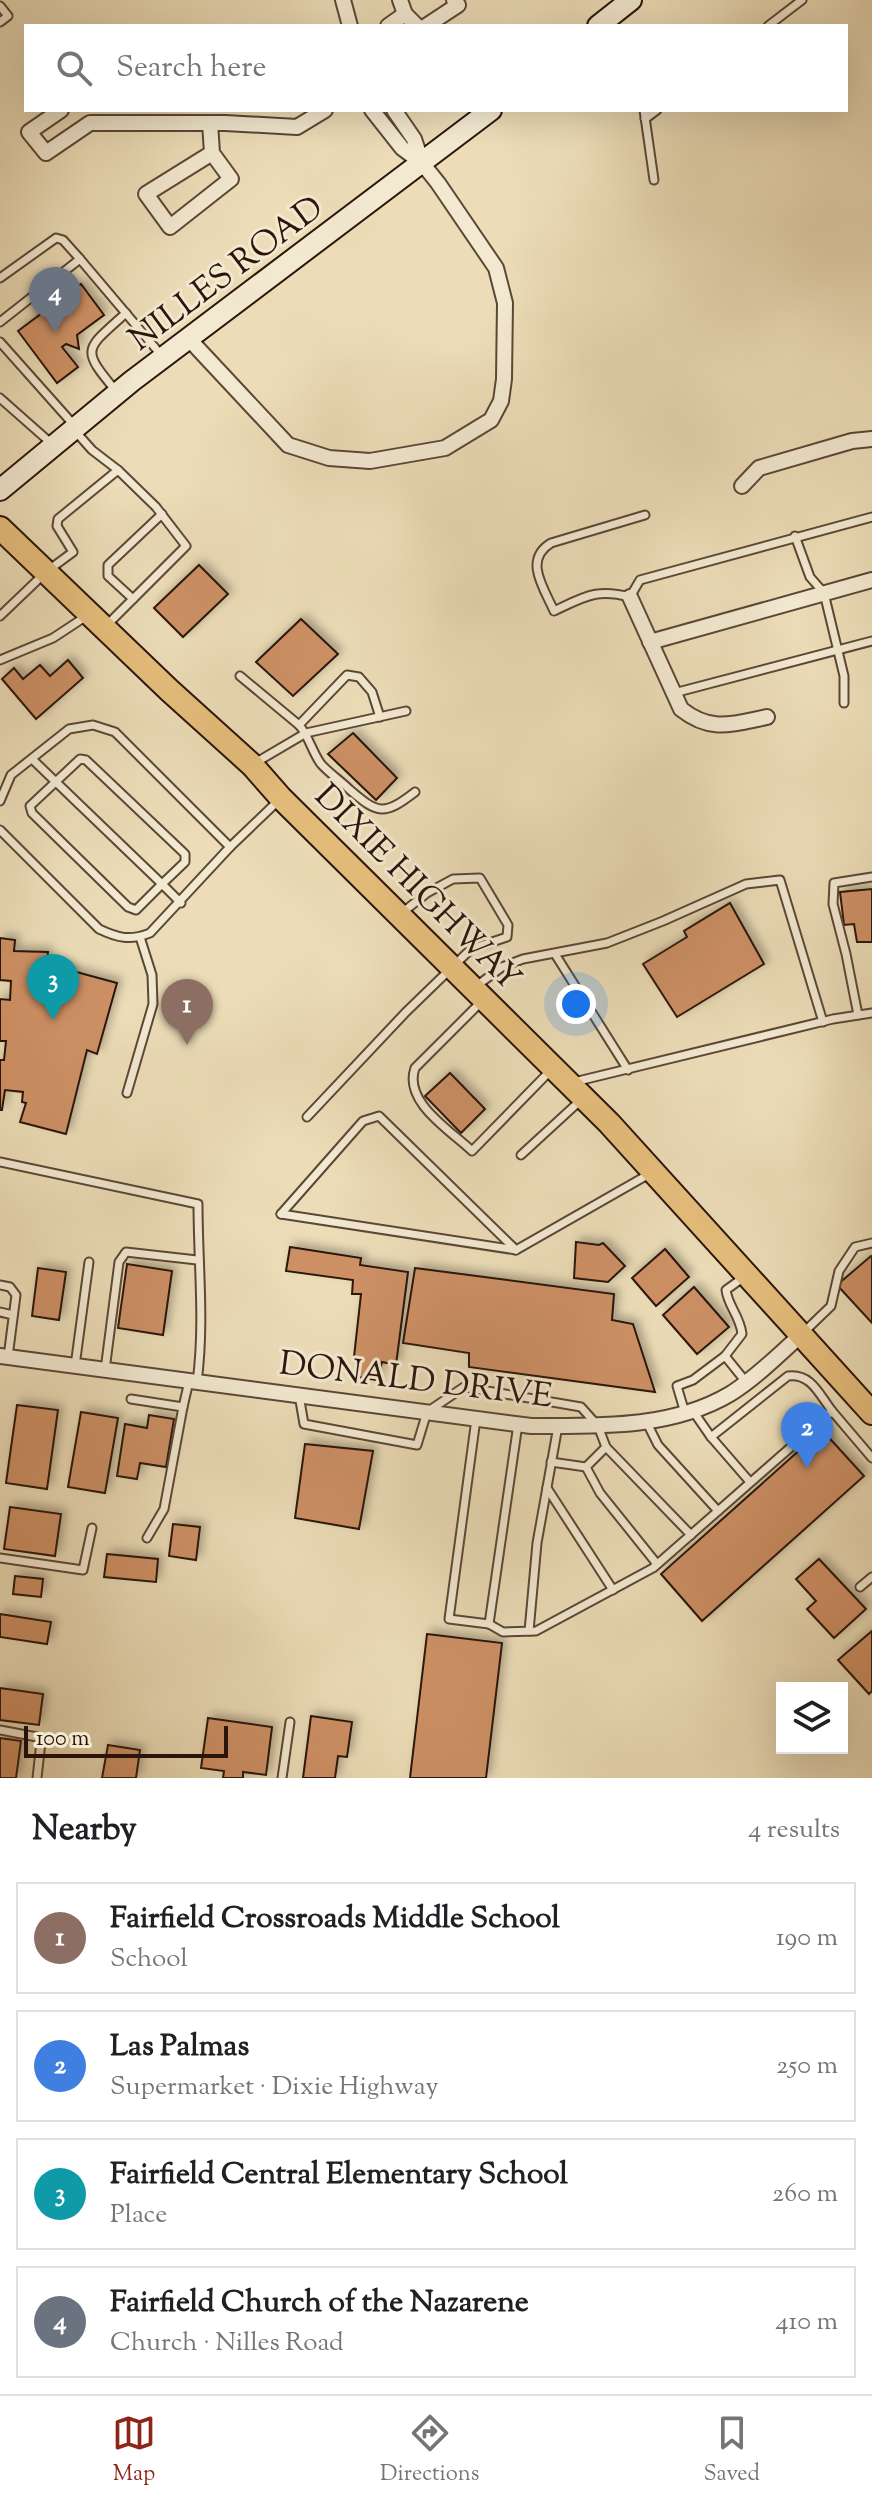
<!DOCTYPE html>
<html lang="en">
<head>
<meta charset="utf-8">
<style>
	body { margin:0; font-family:"Sorts Mill Goudy",serif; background:#f2f2f2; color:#202124 }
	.controls { position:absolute; right:24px; bottom:24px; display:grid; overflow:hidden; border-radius:0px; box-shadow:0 8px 32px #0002 }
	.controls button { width:72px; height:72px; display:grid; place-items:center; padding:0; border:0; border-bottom:2px solid #e0e0e0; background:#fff; color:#202124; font:40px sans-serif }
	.scale { position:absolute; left:24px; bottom:20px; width:204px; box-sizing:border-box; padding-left:8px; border:4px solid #2b150b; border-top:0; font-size:22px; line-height:28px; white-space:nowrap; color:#2b150b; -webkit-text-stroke:6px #f3e9d1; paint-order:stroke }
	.you { position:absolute; left:576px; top:1004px; width:28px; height:28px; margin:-20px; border:6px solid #fff; border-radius:50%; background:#1a73e8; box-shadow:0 0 0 12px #1a73e833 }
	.badge { display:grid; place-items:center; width:52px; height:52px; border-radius:50%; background:#8f2418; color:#fff; font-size:26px; font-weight:700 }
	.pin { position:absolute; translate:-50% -66px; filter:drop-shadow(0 2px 4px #0008) }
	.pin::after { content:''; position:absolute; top:42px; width:28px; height:24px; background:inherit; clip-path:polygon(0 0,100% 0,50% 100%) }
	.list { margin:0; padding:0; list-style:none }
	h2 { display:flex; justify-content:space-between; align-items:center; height:104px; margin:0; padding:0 32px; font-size:34px }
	h2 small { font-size:26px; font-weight:400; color:#757577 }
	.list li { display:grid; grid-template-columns:52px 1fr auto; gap:24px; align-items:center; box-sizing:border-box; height:112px; margin:0 16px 16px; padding:0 16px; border:2px solid #e0e0e0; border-radius:0px }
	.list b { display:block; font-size:30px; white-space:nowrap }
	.list p { margin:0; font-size:26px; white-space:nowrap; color:#757577 }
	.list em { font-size:26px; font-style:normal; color:#757577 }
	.icon { flex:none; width:44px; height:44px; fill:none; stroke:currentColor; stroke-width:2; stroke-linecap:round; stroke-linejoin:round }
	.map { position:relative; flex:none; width:872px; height:1778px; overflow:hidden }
	.search { position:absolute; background:#fff; box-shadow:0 8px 32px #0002; left:24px; right:24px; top:24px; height:88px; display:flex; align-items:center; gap:20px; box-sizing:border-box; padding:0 28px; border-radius:0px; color:#757577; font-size:30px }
	.sheet { height:616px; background:#fff }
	nav { display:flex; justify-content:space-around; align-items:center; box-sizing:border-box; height:112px; border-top:2px solid #e0e0e0; background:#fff; font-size:22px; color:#757577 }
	nav a { display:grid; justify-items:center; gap:4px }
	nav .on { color:#8f2418 }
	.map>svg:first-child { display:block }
</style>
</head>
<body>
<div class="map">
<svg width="872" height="1778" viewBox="0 0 872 1778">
	<defs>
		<filter id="shadow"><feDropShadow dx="4.5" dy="-4.5" stdDeviation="4" flood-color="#0004"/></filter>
	</defs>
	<rect width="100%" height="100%" fill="#ecddb8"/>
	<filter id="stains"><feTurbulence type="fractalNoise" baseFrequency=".0025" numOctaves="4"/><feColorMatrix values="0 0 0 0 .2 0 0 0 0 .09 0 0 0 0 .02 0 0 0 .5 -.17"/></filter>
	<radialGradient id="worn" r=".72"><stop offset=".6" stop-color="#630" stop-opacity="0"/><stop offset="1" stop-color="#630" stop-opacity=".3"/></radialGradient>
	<g fill="#cd9065" stroke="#2b150b" stroke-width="2" filter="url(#shadow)">
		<path d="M81 284 104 315 77 335 79 349 66 344 62 347 78 367 57 383 18 331Z"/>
		<path d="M199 565 228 594 183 637 154 608Z"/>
		<path d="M301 619 338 654 293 696 256 662Z"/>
		<path d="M68 660 83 678 36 719 2 679 14 668 23 679 40 665 50 676Z"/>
		<path d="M353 733 397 778 376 800 328 754Z"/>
		<path d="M872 889V942H857L854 924 844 925 840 892Z"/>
		<path d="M730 903 764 964 677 1017 643 964 687 937 684 931Z"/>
		<path d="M0 938 15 940 14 951 48 952 45 977 54 978 58 967 117 983 97 1054 87 1050 66 1134 20 1122 26 1103 22 1102 23 1092 5 1090 2 1110H0V1060H4L6 1041H0V999L10 1000 11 981 0 980Z"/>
		<path d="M450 1073 485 1109 461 1133 425 1096Z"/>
		<path d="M576 1242 599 1245 603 1243 625 1266 608 1282 574 1278Z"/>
		<path d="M290 1247 361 1258 360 1265 408 1272 396 1365 382 1362 377 1380 358 1377 360 1357H354L361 1294H352L353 1280 286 1271Z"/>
		<path d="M665 1249 689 1277 656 1306 632 1278Z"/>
		<path d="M871 1256 872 1257V1323L837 1285Z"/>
		<path d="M127 1264 172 1271 163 1335 118 1328Z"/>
		<path d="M38 1268 66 1272 59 1320 32 1316Z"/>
		<path d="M415 1268 614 1294 612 1320 633 1324 655 1392 469 1367V1353L403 1343Z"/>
		<path d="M694 1287 729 1327 697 1354 663 1315Z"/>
		<path d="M17 1405 58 1410 47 1489 6 1483Z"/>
		<path d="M81 1412 118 1418 105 1493 68 1487Z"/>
		<path d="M149 1415 174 1419 166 1467 140 1463 137 1479 117 1476 125 1424 147 1428Z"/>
		<path d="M822 1430 864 1476 702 1621 661 1574Z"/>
		<path d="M305 1444 373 1451 359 1529 295 1518Z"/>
		<path d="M10 1507 61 1514 55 1556 4 1549Z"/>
		<path d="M173 1524 200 1527 196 1560 169 1556Z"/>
		<path d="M107 1554 158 1559 156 1582 104 1577Z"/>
		<path d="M819 1559 866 1609 834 1638 807 1609 816 1601 796 1579Z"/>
		<path d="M15 1576 43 1579 41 1597 13 1594Z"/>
		<path d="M0 1614 51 1622 47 1644 0 1637Z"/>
		<path d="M872 1631V1691L869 1694 838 1660Z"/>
		<path d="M427 1634 502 1643 486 1778H410Z"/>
		<path d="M0 1688 43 1694 39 1725 0 1720Z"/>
		<path d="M311 1716 352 1722 347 1757 338 1756 335 1778H303Z"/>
		<path d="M208 1718 272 1727 266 1775 243 1772V1778H223L224 1771 201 1768Z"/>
		<path d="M0 1738 21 1741 16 1778H0Z"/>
		<path d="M108 1745 140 1750 136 1778H102Z"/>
	</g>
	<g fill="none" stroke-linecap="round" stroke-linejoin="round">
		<g stroke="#5b4736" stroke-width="11">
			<g id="lane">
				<path d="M0 6 8 16 0 22"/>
				<path d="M768 26 802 0"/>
				<path d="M644 110 654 180"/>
				<path d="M645 119 657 110"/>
				<path d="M0 278 56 238 63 240 80 259"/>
				<path d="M0 322 80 259 162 356"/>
				<path d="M0 342 73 424"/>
				<path d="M116 391C80 348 85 350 126 313"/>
				<path d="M0 398 52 444"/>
				<path d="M645 515 551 543C523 560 544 588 554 611 584 597 596 588 630 597L640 580 872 517"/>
				<path d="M795 536 810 577 824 593 844 676V703"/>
				<path d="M133 599 108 576V565L162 514"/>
				<path d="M0 616 46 572 73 552 57 526 58 519 118 470 92 450 76 432"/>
				<path d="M107 625 186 546 156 507 118 470"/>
				<path d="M0 660 53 638 88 615"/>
				<path d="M240 676 299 725"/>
				<path d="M674 693 872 641"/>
				<path d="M380 717 372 692 359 677 347 675 299 725C309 736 312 752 321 764 329 773 341 781 350 790 378 814 384 816 415 792"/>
				<path d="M32 759 162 884 136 910 128 907 32 813 30 806 80 759 86 760 185 854V862L162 884 181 903"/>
				<path d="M255 763 306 733 406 711"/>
				<path d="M0 801 11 775 69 729 93 725 115 732 230 847"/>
				<path d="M0 830 99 929C118 938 130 941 150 933L230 847 278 801"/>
				<path d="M555 954 628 1070"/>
				<path d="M475 987 502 967 523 959 607 943 663 921 746 884 780 880 823 1022"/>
				<path d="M482 1001 415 1068C403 1102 450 1130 472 1151L551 1070"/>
				<path d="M858 1015 846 954 833 904 834 883 872 877"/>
				<path d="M574 1082 833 1019 872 1013"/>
				<path d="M127 1093 153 1004 152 975 140 937"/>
				<path d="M307 1117 406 1012 471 949 507 937 508 925 480 878 453 879 427 893 403 912"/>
				<path d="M521 1155 582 1099"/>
				<path d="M0 1162 198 1204C198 1264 205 1323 197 1382"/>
				<path d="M281 1214 516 1250 651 1173"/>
				<path d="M281 1214 363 1121 379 1116 516 1250"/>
				<path d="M0 1285 10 1287 16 1295 8 1357"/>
				<path d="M0 1312 13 1315"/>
				<path d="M803 1333 831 1306 839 1271 855 1247 872 1243"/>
				<path d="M725 1356 742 1334C740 1316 728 1306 726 1290L744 1277"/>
				<path d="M75 1366 89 1262"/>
				<path d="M105 1370 119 1262 126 1252 197 1260"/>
				<path d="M299 1395 304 1424 417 1445 427 1412 464 1387 581 1407 598 1426 606 1447 691 1535"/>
				<path d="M131 1399 183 1407 189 1381"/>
				<path d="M693 1411 711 1437 750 1482"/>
				<path d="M685 1413 677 1386 693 1380 725 1356 746 1382"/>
				<path d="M476 1419 449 1619 489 1624 518 1424"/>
				<path d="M647 1423 658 1445 718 1511"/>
				<path d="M711 1437 788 1376C811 1373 819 1394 832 1411"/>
				<path d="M606 1447 586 1467 600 1493 657 1564"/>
				<path d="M551 1462 586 1467"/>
				<path d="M547 1488 613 1590"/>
				<path d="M147 1538 164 1509 183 1407"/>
				<path d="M0 1558 83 1570 92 1528"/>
				<path d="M860 1587 872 1577"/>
				<path d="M489 1624 503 1632 536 1631 653 1568 832 1411 872 1458"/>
				<path d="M529 1631 537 1543 558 1426"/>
				<path d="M0 1730 37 1737 41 1742 37 1778"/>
				<path d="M282 1778 290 1722"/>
			</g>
		</g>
		<g stroke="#5b4736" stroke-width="18">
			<g id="street">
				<path d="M343 0 350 26"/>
				<path d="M400 0 405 14 417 26"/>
				<path d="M388 26 405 14"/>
				<path d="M426 26 458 5 454 0"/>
				<path d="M61 110 29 132 46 153 90 123H225L297 127 325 110"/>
				<path d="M394 110 414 139 422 163"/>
				<path d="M210 123 212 153 231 179 170 227 146 194 212 153"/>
				<path d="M189 339 288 445 329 458 370 461 445 448 491 420 501 401 504 379 505 303 496 268 438 183 422 163 402 148 372 110"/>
				<path d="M742 486 759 468 852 441 872 439"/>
				<path d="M630 597 681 709C711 733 733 724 767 717"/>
				<path d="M650 642 872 580"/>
				<path d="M0 1356 531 1426C597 1426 671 1429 730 1394 756 1378 778 1355 801 1335"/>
			</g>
		</g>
		<g stroke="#2b150b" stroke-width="24">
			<g id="secondary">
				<path d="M598 26 631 0"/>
				<path d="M0 490 132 381 491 110"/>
			</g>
		</g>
		<g stroke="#2b150b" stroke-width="26">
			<path id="primary" d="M0 528 169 690 252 765 281 798 609 1123 872 1413"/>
		</g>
		<use href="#lane" stroke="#f3e9d1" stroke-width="7"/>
		<use href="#street" stroke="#f3e9d1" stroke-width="14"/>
		<use href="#secondary" stroke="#f3e9d1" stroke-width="20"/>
		<use href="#primary" stroke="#e6be7c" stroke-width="22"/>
	</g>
	<g text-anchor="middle" stroke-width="6" stroke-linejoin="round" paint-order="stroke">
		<g font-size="34" fill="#2b150b" stroke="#f3e9d1">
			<text transform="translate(225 272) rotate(-37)" y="12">NILLES ROAD</text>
			<text transform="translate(419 886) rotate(45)" y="12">DIXIE HIGHWAY</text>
			<text transform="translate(416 1378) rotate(7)" y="12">DONALD DRIVE</text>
		</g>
	</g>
	<rect width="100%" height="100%" filter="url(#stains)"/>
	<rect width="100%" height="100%" fill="url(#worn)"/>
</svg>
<div class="controls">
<button><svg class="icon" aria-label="layers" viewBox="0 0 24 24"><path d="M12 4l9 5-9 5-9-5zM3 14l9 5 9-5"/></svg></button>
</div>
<div class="scale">100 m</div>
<div class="you"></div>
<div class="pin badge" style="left:187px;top:1045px;background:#8d6e63">1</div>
<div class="pin badge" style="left:807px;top:1468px;background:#3f7fe0">2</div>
<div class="pin badge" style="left:53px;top:1020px;background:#0f9aa8">3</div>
<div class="pin badge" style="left:55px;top:333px;background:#6b7280">4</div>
<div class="search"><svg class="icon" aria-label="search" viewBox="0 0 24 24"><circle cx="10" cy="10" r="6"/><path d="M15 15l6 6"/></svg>Search here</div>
</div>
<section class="sheet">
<h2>Nearby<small>4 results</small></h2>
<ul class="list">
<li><span class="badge" style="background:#8d6e63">1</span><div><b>Fairfield Crossroads Middle School</b><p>School</p></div><em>190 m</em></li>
<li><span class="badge" style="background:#3f7fe0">2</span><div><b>Las Palmas</b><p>Supermarket · Dixie Highway</p></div><em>250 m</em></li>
<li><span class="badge" style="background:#0f9aa8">3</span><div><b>Fairfield Central Elementary School</b><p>Place</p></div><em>260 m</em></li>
<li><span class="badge" style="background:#6b7280">4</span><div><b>Fairfield Church of the Nazarene</b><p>Church · Nilles Road</p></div><em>410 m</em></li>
</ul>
</section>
<nav>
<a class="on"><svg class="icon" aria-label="map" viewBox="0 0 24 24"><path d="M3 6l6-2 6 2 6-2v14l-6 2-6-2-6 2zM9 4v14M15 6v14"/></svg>Map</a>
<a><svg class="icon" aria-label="directions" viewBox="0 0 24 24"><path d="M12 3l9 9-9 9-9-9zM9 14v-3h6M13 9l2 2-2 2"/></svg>Directions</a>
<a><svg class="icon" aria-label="saved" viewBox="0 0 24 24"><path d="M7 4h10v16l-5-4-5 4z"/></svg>Saved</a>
</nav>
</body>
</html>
